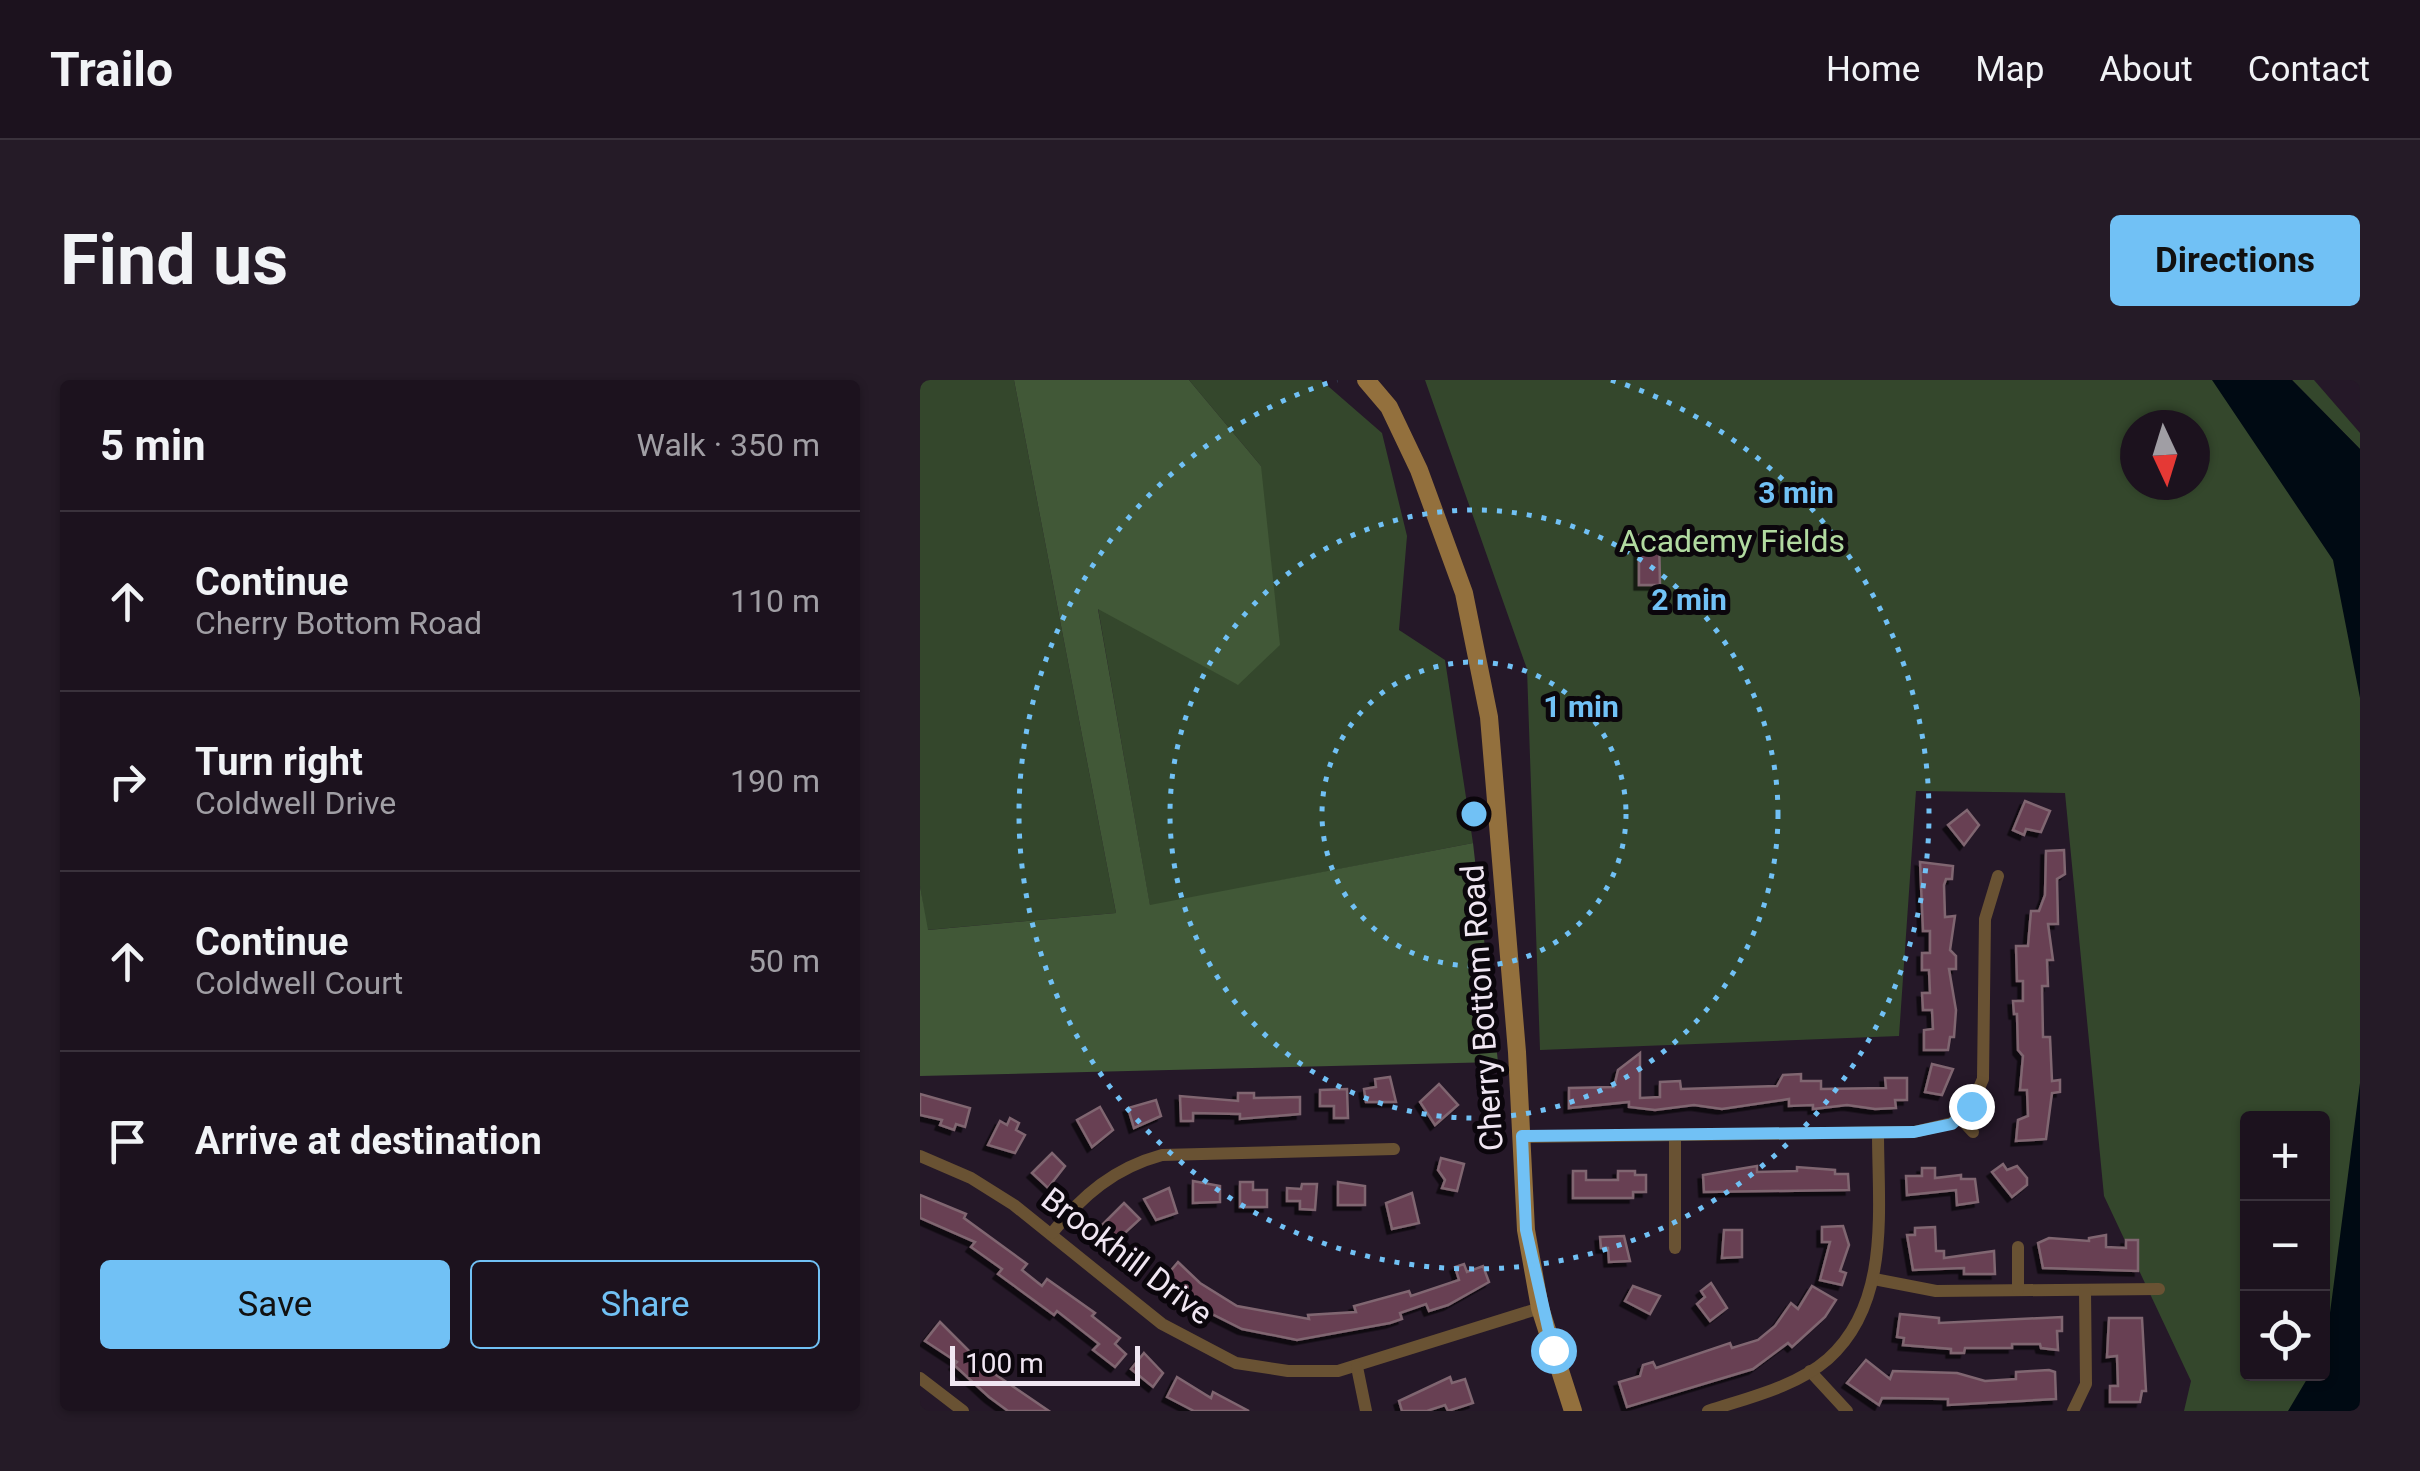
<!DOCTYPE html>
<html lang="en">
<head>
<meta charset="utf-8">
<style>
	body { margin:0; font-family:Roboto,sans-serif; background:#251b27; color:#f1f3f6 }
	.controls { position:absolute; right:30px; bottom:30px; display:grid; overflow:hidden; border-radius:10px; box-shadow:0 2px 8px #0004 }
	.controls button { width:90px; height:90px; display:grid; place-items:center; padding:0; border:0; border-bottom:2px solid #3a323c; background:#1c121e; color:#f1f3f6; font:50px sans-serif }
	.compass { position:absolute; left:1200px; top:30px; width:90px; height:90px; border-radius:50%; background:#1c121e; box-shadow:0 2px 8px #0004; rotate:176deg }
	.scale { position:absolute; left:30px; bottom:25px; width:190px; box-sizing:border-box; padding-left:10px; border:5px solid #f0e6f2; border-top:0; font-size:28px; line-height:35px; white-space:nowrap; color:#f0e6f2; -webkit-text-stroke:8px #0b060c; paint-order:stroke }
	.stop { position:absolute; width:30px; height:30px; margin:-22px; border:8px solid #71c1f5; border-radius:50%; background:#fff }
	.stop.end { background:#71c1f5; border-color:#fff; box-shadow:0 2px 10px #0008 }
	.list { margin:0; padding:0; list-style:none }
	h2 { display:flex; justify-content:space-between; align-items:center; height:130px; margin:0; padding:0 40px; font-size:42px }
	h2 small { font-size:32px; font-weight:400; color:#a09ea4 }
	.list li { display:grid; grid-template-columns:65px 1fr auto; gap:30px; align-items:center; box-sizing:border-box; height:180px; padding:0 40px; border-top:2px solid #3a323c }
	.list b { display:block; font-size:38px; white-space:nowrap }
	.list p { margin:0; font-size:32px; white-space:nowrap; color:#a09ea4 }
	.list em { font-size:32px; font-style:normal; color:#a09ea4 }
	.actions { display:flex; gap:20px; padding:30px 40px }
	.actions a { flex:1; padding:22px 0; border:2px solid #71c1f5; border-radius:10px; text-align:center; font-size:35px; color:#71c1f5 }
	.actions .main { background:#71c1f5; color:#111 }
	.icon { flex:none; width:55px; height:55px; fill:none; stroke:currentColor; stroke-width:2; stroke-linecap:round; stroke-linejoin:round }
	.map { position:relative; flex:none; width:1440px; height:1031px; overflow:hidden; border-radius:10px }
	header { display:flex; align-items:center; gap:60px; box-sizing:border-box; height:140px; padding:0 50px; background:#1c121e; border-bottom:2px solid #3a323c }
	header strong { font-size:48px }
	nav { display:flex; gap:55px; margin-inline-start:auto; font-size:35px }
	.intro { display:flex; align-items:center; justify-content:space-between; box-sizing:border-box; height:240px; padding:0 60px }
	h1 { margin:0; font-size:70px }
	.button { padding:25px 45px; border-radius:10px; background:#71c1f5; color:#111; font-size:35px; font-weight:700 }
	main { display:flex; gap:60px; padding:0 60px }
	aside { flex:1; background:#1c121e; border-radius:10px; box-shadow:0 2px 8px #0004 }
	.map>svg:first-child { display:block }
</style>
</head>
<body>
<header>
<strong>Trailo</strong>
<nav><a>Home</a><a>Map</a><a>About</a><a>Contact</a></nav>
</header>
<div class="intro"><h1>Find us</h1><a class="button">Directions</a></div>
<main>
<aside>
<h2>5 min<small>Walk · 350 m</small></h2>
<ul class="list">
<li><svg class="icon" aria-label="ahead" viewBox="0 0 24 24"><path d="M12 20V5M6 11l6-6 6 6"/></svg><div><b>Continue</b><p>Cherry Bottom Road</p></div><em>110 m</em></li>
<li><svg class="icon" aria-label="right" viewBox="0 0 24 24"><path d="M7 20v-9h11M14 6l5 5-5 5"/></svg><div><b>Turn right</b><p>Coldwell Drive</p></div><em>190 m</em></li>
<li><svg class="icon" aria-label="ahead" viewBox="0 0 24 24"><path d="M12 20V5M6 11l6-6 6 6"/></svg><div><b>Continue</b><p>Coldwell Court</p></div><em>50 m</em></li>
<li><svg class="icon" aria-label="arrive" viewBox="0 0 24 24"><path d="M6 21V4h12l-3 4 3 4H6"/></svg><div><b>Arrive at destination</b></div></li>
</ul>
<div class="actions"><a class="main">Save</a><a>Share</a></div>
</aside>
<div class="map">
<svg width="1440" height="1031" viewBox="0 0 1440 1031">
	<defs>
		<filter id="shadow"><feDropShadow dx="-4.5" dy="4.5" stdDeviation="0" flood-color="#0009"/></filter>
	</defs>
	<rect width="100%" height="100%" fill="#251828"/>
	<g fill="#34472c" fill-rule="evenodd">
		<path d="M0 0H94L196 533 7 550 0 506Z"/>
		<path d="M269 0H401L462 53 487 156 479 250 525 280 553 463 230 526 178 228 317 304 341 86Z"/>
		<path d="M505 0H1348L1440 147V970L1415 1031H1264L1271 1001 1184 816 1145 413 996 411 979 656 620 670 607 289ZM1215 45H1275V105H1215ZM1328 738H1402V994H1328Z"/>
		<path d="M1372 0H1394L1440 53V69Z"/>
	</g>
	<path fill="#415837" d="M94 0H269L341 86 360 265 318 305 178 229 230 525 553 463 578 682 0 696V506L8 550 196 533Z"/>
	<g fill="#000a13">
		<path d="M1292 0H1372L1440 69V318L1413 180Z"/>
		<path d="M1440 703V1031H1368L1390 994H1402Z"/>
	</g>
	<g fill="#684153" stroke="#806671" stroke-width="2.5" filter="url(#shadow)">
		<path d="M719 155H739L740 205H719Z"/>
		<path d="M1105 421 1130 431 1121 452 1106 449 1104 455 1093 450Z"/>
		<path d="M1047 430 1059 445 1044 465 1028 445Z"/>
		<path d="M1144 470 1145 494 1137 499 1138 544H1128L1133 580H1127L1128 606H1122L1123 657H1130L1132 701 1140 700V712L1132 713 1126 759 1096 761 1098 740 1108 736 1107 710H1100L1103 676 1098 670 1097 634H1094L1093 621H1103V601H1097L1096 566H1108L1111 531H1119L1125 515 1126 471Z"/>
		<path d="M1000 482 1033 486 1032 499H1026L1024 505 1025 537 1035 536 1030 570 1036 576V589H1029L1036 630 1034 657H1030L1028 670H1004V650L1013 649 1012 630H1003L1002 613H1010L1009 590H1002V573H1010V551H1003Z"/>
		<path d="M720 673V718L740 717V702L760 701 761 709 857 706 863 695 881 694V701H901V709L966 708 965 698H987V720H975L976 728 955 729 927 725 893 729V725L869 726V719L802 729 774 725 735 730 709 727V722L649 728V708L694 707 698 690Z"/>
		<path d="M1012 684 1033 689 1022 715 1005 712Z"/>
		<path d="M470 697 476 722H446L444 709 456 707 455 699Z"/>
		<path d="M519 704 538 725 515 745 500 722Z"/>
		<path d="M427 709 428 738H414V726H400V710Z"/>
		<path d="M318 713H334V718L380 717V734L320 739V734L273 733V741H261L260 716 318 721Z"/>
		<path d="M0 714 50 728 45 747 36 744 34 750 20 745 22 740 0 735Z"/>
		<path d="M236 720 241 736 214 748 208 728Z"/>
		<path d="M180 727 193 750 172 767 157 740Z"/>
		<path d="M90 738 99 743 96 750 105 755 95 773 68 765 80 741 87 745Z"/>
		<path d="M132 773 145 786 128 808 112 793Z"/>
		<path d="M521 778 544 784 537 811 522 808 525 800 518 790Z"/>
		<path d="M1083 784 1087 790 1097 786 1107 798V805L1092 817 1072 792Z"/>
		<path d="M837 786V792L877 791V787L915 790V794H928L929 810 784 812 783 795Z"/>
		<path d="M1002 788H1015V798L1041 795V799H1055L1058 822 1037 825 1036 810 987 815 986 796H1002Z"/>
		<path d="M653 791H666V800H698V791H715V795H726V812H713V818H653Z"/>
		<path d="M273 801 300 806V822L273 823Z"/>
		<path d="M320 802H333V810H347V827H320Z"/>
		<path d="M418 802 445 806V825H418Z"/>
		<path d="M382 804H397L395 830 380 829V821H367V808L381 809Z"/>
		<path d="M249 808 257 833 236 840 224 819Z"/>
		<path d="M492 813 499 843 472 849 466 823Z"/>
		<path d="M0 815 46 834 44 838 107 884 102 890 122 906 127 899 175 933 172 936 200 958 195 964 206 974 195 987 173 970 179 964 137 931 134 935 78 894 82 889 51 867 55 862 0 838Z"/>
		<path d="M204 823 220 839 195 862 180 847Z"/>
		<path d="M923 846 929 865 920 891 926 893 922 905 900 900 910 862H902V847Z"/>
		<path d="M1015 847 1016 871H1024V878L1074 871 1075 894H1044V888L993 890 987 855H995V848Z"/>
		<path d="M804 850H822V877L802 878Z"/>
		<path d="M1186 855V867L1206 868V860H1218V891L1123 888 1118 863 1129 858 1169 861V858Z"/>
		<path d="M704 856 710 881 689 882 688 868H681L680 857Z"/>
		<path d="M258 882 280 903 317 926 389 939 388 935 436 932 434 926 489 911 491 916 539 900 535 887 544 884 547 892 563 886 569 902 528 925 509 931 506 924 480 933 482 939 470 943 377 960 322 949 274 925 243 900Z"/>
		<path d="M791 903 807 928 790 941 777 924 785 917 781 911Z"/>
		<path d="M713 906 740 916 730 934 705 921Z"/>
		<path d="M892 906 916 920 905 937 872 967 868 963 833 989 707 1027 699 1002 720 996 723 985 733 982 736 988 810 963 812 968 838 960 855 946 871 923 878 929Z"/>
		<path d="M980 934 1019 938V943L1142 937V951H1137L1138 970 1121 968 1120 964H1092V968H1045L1044 973H1031V969L983 965 984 958 977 957Z"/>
		<path d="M1189 938H1222L1226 1011H1222L1220 1022H1190V1006H1198L1197 976 1187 977Z"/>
		<path d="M20 942 66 988 129 1031H88L69 1017 34 985 37 982 5 961Z"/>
		<path d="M224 973 243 993 233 1007 211 989Z"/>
		<path d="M946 980 970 999 973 991 1037 993 1065 1001 1096 999V992L1129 990 1135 992 1136 1019 1028 1025V1019L962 1018 959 1025 927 1003Z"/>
		<path d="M257 997 291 1018 293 1012 329 1031H274L247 1017Z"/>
		<path d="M530 997 532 1003 545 999 553 1023 528 1031 525 1025 507 1031H482L479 1021Z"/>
	</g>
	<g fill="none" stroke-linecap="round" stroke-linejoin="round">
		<g stroke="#695233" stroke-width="12">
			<path d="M1039 737 1053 752"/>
			<path d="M755 756V868"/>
			<path d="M602 757 994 752 1032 743 1051 726 1063 699 1065 539 1078 496"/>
			<path d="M0 776 51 798 94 825 242 944 316 983 368 991H418L620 928"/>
			<path d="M132 853C163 815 194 788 242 775L474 769"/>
			<path d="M954 899 1016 911 1239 909"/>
			<path d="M1098 910V867"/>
			<path d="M437 987 446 1031"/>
			<path d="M890 991 927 1031"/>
			<path d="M0 998 43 1031"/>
			<path d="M788 1031C827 1018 876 1007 908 979 971 923 958 829 958 753"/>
			<path d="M1153 1031 1166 1004 1165 910"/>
		</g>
		<path stroke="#93703d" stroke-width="18" d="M446 0 469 27 499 90 544 213 569 337 597 672 606 850 620 928 653 1031"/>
	</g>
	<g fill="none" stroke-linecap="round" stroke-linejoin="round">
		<path stroke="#71c1f5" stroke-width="12" d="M633 970 606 850 602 756 994 752 1032 744 1051 726"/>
	</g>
	<g fill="none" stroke="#71c1f5" stroke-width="5" stroke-dasharray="5 10">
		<circle cx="554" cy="434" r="152"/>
		<circle cx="554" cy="434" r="304"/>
		<path d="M691 0A455 455 0 1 1 417 0"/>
	</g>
	<g text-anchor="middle" stroke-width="10" stroke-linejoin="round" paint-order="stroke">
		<g font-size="32" fill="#b1daa0" stroke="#0b060c">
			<text x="812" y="172">Academy Fields</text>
		</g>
		<g font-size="32" fill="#f0e6f2" stroke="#0b060c">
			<text transform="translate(562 628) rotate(-94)" y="11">Cherry Bottom Road</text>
			<text transform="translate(207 876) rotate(37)" y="11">Brookhill Drive</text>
		</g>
	</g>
	<circle cx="554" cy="434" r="15" fill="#71c1f5" stroke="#0b060c" stroke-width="5"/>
	<g font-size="30" text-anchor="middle" font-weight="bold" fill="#71c1f5" stroke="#0b060c" stroke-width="10" stroke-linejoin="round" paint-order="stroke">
		<text x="876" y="123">3 min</text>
		<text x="769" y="230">2 min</text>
		<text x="661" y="337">1 min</text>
	</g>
</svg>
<div class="controls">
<button>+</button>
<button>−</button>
<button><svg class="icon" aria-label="locate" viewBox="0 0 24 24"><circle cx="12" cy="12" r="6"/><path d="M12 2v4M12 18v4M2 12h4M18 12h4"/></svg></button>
</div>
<svg class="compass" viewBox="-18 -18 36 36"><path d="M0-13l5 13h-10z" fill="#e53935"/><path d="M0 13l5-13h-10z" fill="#a09ea4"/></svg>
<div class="scale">100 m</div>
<div class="stop" style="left:633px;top:970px"></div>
<div class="stop end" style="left:1051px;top:726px"></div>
</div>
</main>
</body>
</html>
